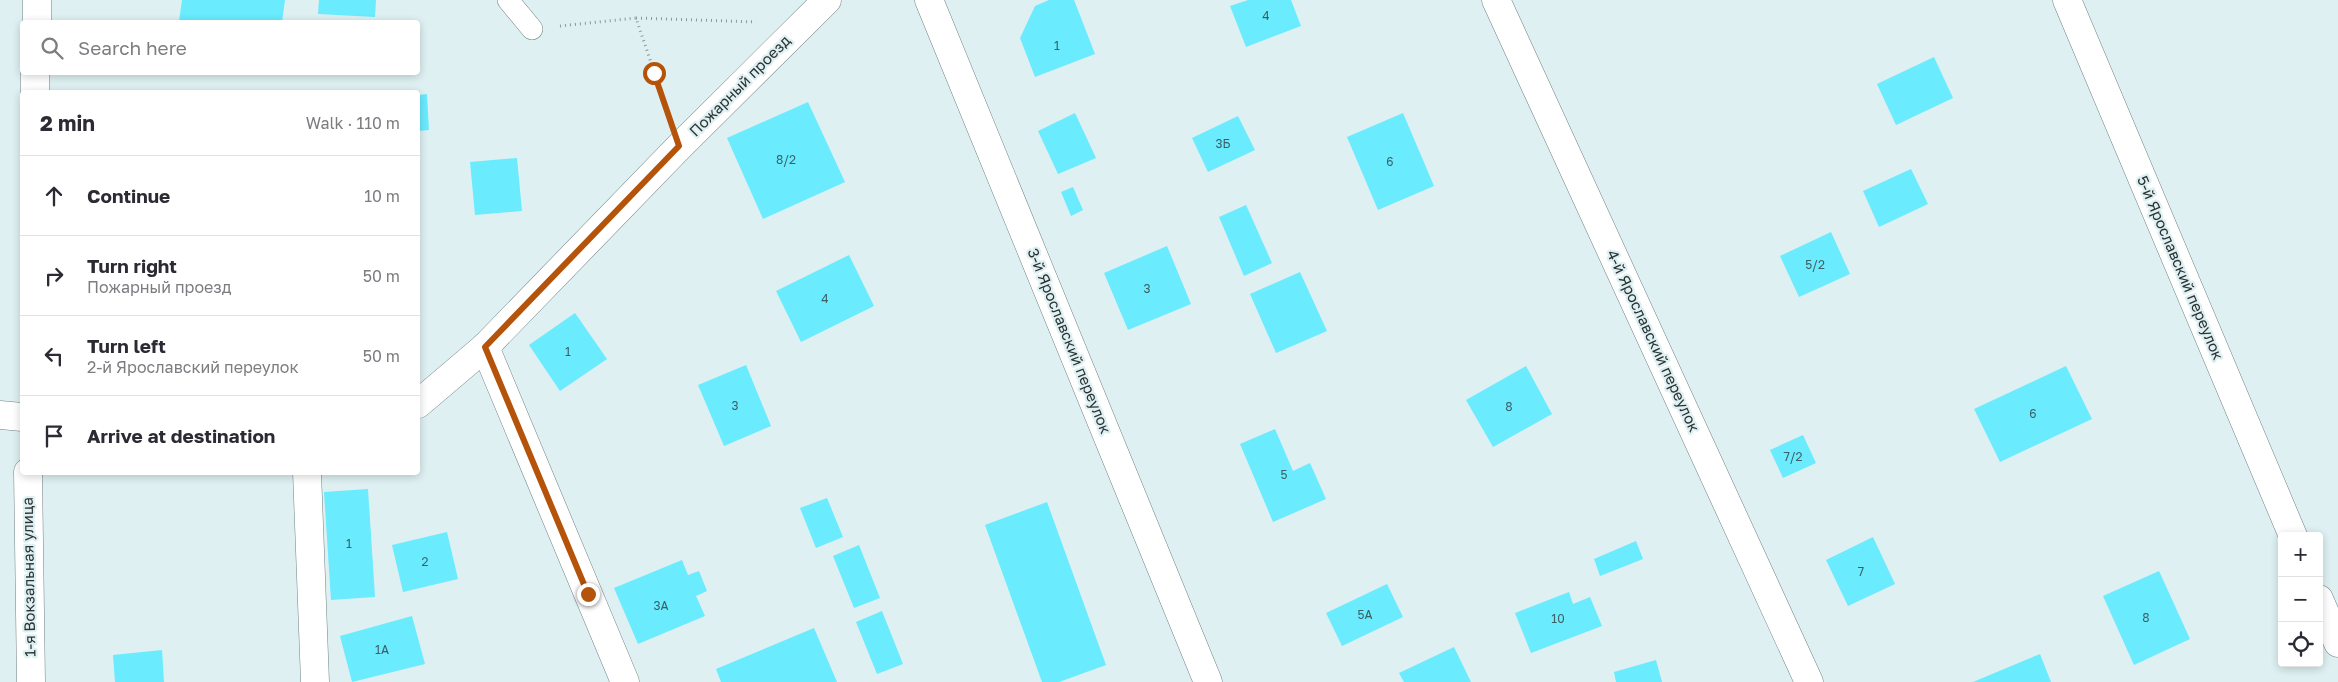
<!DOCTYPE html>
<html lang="en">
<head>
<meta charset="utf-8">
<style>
	body { margin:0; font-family:"Golos Text",sans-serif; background:#f7f7f7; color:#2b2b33 }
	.controls { position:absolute; right:15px; bottom:15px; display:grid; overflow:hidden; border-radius:5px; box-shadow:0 2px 8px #0003 }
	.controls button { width:45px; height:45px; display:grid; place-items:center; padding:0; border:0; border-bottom:1px solid #e1e1e2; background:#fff; color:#2b2b33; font:25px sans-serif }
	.stop { position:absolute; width:15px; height:15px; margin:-11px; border:4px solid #b45309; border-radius:50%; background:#fff }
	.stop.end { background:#b45309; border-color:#fff; box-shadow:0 1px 5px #0008 }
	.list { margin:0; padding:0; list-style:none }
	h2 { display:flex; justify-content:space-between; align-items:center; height:65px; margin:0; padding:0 20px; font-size:21px }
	h2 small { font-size:16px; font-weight:400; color:#7c7c81 }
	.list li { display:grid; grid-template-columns:32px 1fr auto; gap:15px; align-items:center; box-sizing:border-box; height:80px; padding:0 20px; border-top:1px solid #e1e1e2 }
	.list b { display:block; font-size:19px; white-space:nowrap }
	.list p { margin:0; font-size:16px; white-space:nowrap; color:#7c7c81 }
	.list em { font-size:16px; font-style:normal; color:#7c7c81 }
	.icon { flex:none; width:28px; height:28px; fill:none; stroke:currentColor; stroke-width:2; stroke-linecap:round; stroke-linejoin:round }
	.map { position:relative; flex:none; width:2338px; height:682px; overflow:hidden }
	.search { position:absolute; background:#fff; box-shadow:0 2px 8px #0003; left:20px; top:20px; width:400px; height:55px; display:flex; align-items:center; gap:12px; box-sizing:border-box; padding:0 18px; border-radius:5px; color:#7c7c81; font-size:19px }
	.panel { position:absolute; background:#fff; box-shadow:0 2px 8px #0003; left:20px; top:90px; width:400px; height:385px; border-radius:5px }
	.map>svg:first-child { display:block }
</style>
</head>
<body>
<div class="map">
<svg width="2338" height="682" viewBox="0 0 2338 682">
	<rect width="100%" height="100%" fill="#def0f2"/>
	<g fill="#6aebfe">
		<path d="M182 0H285L282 22 179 21Z"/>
		<path d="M319 0H376L375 17 318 14Z"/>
		<path d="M1049 0H1074L1095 54 1035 77 1020 38 1035 6Z"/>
		<path d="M1248 0H1291L1301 26 1246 47 1230 6Z"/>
		<path d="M1934 57 1953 98 1896 125 1877 84Z"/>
		<path d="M427 94 429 130 418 131V95Z"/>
		<path d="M808 102 845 182 763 219 727 138Z"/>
		<path d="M1075 113 1096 158 1058 174 1038 131Z"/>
		<path d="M1403 113 1434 186 1378 210 1347 137Z"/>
		<path d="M1238 116 1255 150 1208 172 1192 138Z"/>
		<path d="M517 158 522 211 475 215 470 162Z"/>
		<path d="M1911 169 1928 204 1879 227 1863 191Z"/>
		<path d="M1073 187 1083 210 1071 216 1061 192Z"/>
		<path d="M1246 205 1272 263 1244 276 1219 217Z"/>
		<path d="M1831 232 1850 274 1799 297 1780 256Z"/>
		<path d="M1167 246 1191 304 1128 330 1104 273Z"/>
		<path d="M849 255 874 306 801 342 776 291Z"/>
		<path d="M1300 272 1327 331 1276 353 1250 294Z"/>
		<path d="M575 313 607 359 560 391 529 345Z"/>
		<path d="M746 365 771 426 724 446 698 385Z"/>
		<path d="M1526 366 1552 414 1493 447 1466 400Z"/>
		<path d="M2066 366 2092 419 2000 462 1974 409Z"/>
		<path d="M1275 429 1293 471 1310 463 1326 499 1273 522 1240 444Z"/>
		<path d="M1803 435 1816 463 1783 478 1770 450Z"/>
		<path d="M368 489 375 597 331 600 324 492Z"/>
		<path d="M827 498 843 537 816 548 800 508Z"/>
		<path d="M1047 502 1106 665 1059 682H1042L985 525Z"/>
		<path d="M447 532 458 579 403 592 392 545Z"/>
		<path d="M1873 537 1895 584 1848 606 1826 560Z"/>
		<path d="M1636 541 1643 559 1600 576 1594 559Z"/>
		<path d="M859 545 880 598 854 608 833 556Z"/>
		<path d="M682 560 688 575 699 571 707 591 696 596 705 616 638 644 614 588Z"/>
		<path d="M2159 571 2190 639 2134 665 2103 596Z"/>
		<path d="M1387 584 1403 617 1342 646 1326 613Z"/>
		<path d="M1569 592 1573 604 1590 597 1602 626 1531 653 1515 613Z"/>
		<path d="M882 611 903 664 877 674 856 622Z"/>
		<path d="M412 616 425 664 352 682 340 636Z"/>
		<path d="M814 628 837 682H721L716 669Z"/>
		<path d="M1454 647 1471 682H1404L1399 673Z"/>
		<path d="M162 650 164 682H115L113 655Z"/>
		<path d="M2040 654 2051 682H1973Z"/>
		<path d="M1656 660 1662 682H1616L1614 672Z"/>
	</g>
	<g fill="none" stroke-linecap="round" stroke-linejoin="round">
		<g stroke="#728285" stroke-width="22">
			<path id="service" d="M508 0 532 29"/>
		</g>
		<g stroke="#728285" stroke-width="29">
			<g id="minor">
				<path d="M929 0 1208 682"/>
				<path d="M1496 0 1809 682"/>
				<path d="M2067 0 2293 536"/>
				<path d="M485 347 625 682"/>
				<path d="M418 404 485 347 679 147 827 0"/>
				<path d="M0 415 22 417"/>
				<path d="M307 472 315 682"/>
				<path d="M2319 599 2338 643"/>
			</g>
		</g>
		<g stroke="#728285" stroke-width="29">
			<g id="tertiary">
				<path d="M37 22V0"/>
				<path d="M35 92V72"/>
				<path d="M28 472 31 682"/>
			</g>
		</g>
		<g stroke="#8b9899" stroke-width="3" stroke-dasharray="1 4" stroke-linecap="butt">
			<path d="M636 18 756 22"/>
			<path d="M560 26 636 18 667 110"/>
		</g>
		<use href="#service" stroke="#fff" stroke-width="21"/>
		<use href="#minor" stroke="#fff" stroke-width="28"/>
		<use href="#tertiary" stroke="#fff" stroke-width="28"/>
	</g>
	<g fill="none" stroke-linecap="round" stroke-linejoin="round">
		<path stroke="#b45309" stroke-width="6" d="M588 594 485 347 679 146 654 73"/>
	</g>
	<g text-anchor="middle" stroke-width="4.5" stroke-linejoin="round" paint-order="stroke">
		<g font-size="12" fill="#3c6066">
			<text x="1266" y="20">4</text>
			<text x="1057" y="50">1</text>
			<text x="1223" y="148">3Б</text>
			<text x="786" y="164">8/2</text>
			<text x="1390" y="166">6</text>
			<text x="1815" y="269">5/2</text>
			<text x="1147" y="293">3</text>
			<text x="825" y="303">4</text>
			<text x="568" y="356">1</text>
			<text x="735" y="410">3</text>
			<text x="1509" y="411">8</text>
			<text x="2033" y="418">6</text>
			<text x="1793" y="461">7/2</text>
			<text x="1284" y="479">5</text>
			<text x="349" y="548">1</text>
			<text x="425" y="566">2</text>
			<text x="1861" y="576">7</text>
			<text x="661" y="610">3А</text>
			<text x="1365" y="619">5А</text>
			<text x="2146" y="622">8</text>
			<text x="1558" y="623">10</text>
			<text x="382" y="654">1А</text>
		</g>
		<g font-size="15" fill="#2c3233" stroke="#def0f2">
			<text transform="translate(740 86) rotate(-45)" y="5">Пожарный проезд</text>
			<text transform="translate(2180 268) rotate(67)" y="5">5-й Ярославский переулок</text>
			<text transform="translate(1069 341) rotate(68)" y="5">3-й Ярославский переулок</text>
			<text transform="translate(1653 341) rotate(65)" y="5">4-й Ярославский переулок</text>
			<text transform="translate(29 577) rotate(-91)" y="5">1-я Вокзальная улица</text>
		</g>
	</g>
</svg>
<div class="controls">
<button>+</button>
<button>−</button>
<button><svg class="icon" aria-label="locate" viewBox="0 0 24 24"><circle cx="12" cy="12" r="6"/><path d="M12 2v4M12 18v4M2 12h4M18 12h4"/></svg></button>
</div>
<div class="stop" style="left:654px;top:73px"></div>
<div class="stop end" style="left:588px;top:594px"></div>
<div class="search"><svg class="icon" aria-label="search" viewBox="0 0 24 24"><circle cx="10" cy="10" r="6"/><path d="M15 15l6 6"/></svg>Search here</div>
<section class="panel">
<h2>2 min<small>Walk · 110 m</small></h2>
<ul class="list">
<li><svg class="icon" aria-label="ahead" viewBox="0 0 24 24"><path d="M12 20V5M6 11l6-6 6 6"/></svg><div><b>Continue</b></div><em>10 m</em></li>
<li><svg class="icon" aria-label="right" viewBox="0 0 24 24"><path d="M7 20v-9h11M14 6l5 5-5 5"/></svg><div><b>Turn right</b><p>Пожарный проезд</p></div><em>50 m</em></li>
<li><svg class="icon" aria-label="left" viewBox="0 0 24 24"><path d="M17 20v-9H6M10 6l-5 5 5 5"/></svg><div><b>Turn left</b><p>2-й Ярославский переулок</p></div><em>50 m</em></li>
<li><svg class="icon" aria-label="arrive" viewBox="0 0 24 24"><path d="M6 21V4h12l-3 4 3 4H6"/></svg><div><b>Arrive at destination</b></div></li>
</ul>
</section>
</div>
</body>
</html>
